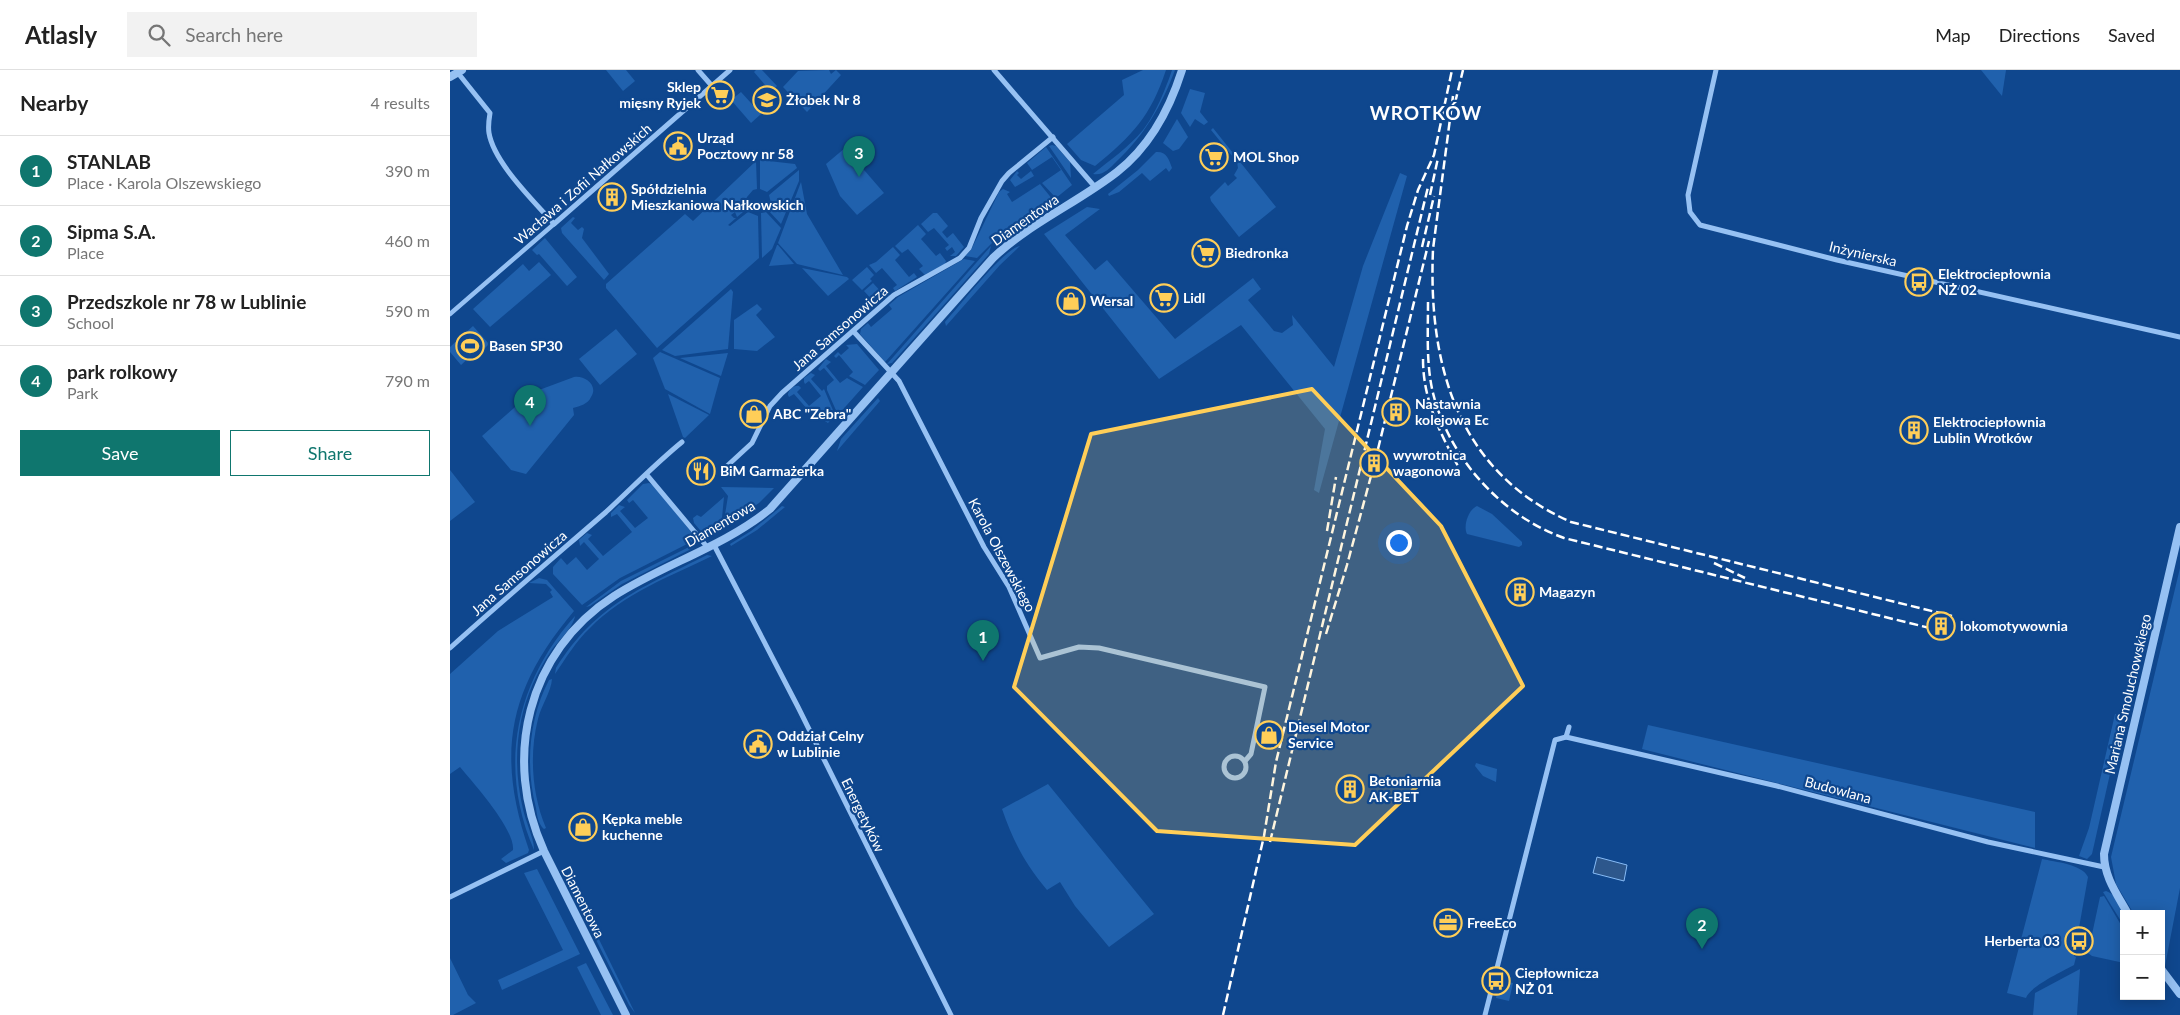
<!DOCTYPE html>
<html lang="en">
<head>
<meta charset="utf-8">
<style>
	body { margin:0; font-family:Lato,sans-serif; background:#f2f2f2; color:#222 }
	.controls { position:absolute; right:15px; bottom:15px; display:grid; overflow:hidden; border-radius:0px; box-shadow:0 2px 12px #0003 }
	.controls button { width:45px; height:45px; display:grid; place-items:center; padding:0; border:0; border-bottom:1px solid #e0e0e0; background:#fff; color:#222; font:25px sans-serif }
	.you { position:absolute; left:948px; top:472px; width:18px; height:18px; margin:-12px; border:4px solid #fff; border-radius:50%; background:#1a73e8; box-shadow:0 0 0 8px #1a73e833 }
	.badge { display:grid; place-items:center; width:32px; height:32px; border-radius:50%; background:#0f766e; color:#fff; font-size:16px; font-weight:700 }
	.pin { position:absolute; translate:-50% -41px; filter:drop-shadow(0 1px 2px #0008) }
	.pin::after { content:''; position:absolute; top:26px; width:18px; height:15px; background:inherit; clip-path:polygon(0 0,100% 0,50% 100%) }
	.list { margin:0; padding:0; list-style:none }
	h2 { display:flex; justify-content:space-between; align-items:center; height:65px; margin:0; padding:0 20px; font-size:21px }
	h2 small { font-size:16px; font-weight:400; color:#767676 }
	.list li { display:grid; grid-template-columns:32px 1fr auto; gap:15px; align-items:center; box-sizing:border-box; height:70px; padding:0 20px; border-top:1px solid #e0e0e0 }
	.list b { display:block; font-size:19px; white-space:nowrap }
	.list p { margin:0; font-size:16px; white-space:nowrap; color:#767676 }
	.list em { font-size:16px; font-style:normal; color:#767676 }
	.actions { display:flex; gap:10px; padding:15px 20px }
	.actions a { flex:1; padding:11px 0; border:1px solid #0f766e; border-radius:0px; text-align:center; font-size:18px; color:#0f766e }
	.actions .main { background:#0f766e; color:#fff }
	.icon { flex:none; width:28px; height:28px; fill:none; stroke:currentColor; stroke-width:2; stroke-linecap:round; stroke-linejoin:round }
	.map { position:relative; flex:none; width:1730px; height:945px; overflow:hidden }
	header { display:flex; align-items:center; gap:30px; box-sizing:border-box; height:70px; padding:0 25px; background:#fff; border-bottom:1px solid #e0e0e0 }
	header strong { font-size:24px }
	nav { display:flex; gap:28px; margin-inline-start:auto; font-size:18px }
	.search { width:350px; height:45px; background:#f2f2f2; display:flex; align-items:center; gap:12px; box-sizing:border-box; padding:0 18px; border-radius:0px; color:#767676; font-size:19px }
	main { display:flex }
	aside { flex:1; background:#fff }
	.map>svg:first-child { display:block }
</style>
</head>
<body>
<header>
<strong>Atlasly</strong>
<div class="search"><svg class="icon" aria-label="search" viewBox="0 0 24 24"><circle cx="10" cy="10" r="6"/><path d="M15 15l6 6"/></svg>Search here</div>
<nav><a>Map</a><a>Directions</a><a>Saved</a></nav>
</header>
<main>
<aside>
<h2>Nearby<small>4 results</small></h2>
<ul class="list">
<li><span class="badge">1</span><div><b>STANLAB</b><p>Place · Karola Olszewskiego</p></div><em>390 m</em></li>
<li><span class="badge">2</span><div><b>Sipma S.A.</b><p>Place</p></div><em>460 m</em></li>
<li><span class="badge">3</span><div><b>Przedszkole nr 78 w Lublinie</b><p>School</p></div><em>590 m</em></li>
<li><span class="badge">4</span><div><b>park rolkowy</b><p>Park</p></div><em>790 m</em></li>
</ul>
<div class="actions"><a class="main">Save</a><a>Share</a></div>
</aside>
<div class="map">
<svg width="1730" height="945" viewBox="0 0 1730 945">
	<rect width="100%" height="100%" fill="#0f478e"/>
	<g fill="#2061ad">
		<path d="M156 0H176L185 11 173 21Z"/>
		<path d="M306 0H312L327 16 321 22 304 2Z"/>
		<path d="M379 0 381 4 386 0 391 5 357 42 333 17 348 1Z"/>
		<path d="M693 0H716C701 46 682 66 645 96L631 90 617 74 674 25 672 10Z"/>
		<path d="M722 0H725C712 35 694 66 666 92 660 98 653 106 643 104 660 90 679 77 693 60 705 45 716 18 722 0Z"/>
		<path d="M1531 0H1556L1552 26Z"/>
		<path d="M740 19 755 23 750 42 758 52 754 55 745 49 740 57 731 43Z"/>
		<path d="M291 22 311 44 301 53 281 30Z"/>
		<path d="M727 49 738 67 729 79 723 81 713 73Z"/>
		<path d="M763 58 826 137 789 167 761 131 760 127 775 112 778 116 787 108 784 105 788 98 787 92 761 60Z"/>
		<path d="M602 75 606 76 620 92 621 108 599 76Z"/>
		<path d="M596 77 622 115 606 128 592 113 611 100 602 87 582 100 577 93Z"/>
		<path d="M395 78 434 123 407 145 390 126 376 94Z"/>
		<path d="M706 82C716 81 719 89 722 98L719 102 716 98 700 111 692 103 669 122 659 126 658 124 688 100Z"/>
		<path d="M310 90 345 94 347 98 317 122 310 119Z"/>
		<path d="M306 91 307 119 303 120 297 127 298 138 287 147 285 142 281 145 284 148H286L278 155 280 156 298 142 308 146 309 188 207 278 156 218V214L235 144 243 151Z"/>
		<path d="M349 100V111L331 154 318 140 321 133 319 125Z"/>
		<path d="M567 101 569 103 567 105 571 109 581 101 584 106 565 117 560 110Z"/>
		<path d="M950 103 957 106 869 423 864 420 875 359 791 255 709 309 594 164 637 137 650 139 615 165 645 200 657 190 725 269 803 208 811 219 798 230 824 261 832 263 843 255 842 245 884 297 913 196Z"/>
		<path d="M351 112 357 144 393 205 347 194 328 173Z"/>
		<path d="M590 114 603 130 548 167 527 188 515 186 521 180 549 122 553 119 560 122 557 124 562 132Z"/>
		<path d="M316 142 331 158 322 179 312 188 311 143Z"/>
		<path d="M483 143H487L498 156 492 162 497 168 503 163 514 177 506 186H500L505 182 502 177 497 181 495 178 499 175 484 158 478 162 471 154Z"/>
		<path d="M123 147 125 148 121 153 128 160 132 157 134 159 132 168 159 204 154 210 112 163 111 158Z"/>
		<path d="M468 155 476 164 471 169 486 186 490 183 496 191 495 194 475 205 469 199 473 196 458 179 452 183 445 176Z"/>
		<path d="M95 168 127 207 117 216 89 184 87 185 82 180Z"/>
		<path d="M327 175H328L344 194 319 196Z"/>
		<path d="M541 176 539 184 442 293 437 294Z"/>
		<path d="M570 176 550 195 496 256 495 252C508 238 554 178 570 176Z"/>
		<path d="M443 177 450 185 445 190 459 207 464 203 467 207 445 221 443 218 447 215 432 198 426 203 419 195 426 192Z"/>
		<path d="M514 189 525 191 435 292 410 264 411 259 418 253 421 257 442 239 439 235 448 227Z"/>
		<path d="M89 192 101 205 40 257 23 239 73 194 79 201Z"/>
		<path d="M417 197 424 205 420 209 422 211 412 220 402 210Z"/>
		<path d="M352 198 397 207 399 209 378 226Z"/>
		<path d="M423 213 434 225 438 223 440 225 436 229 430 223 423 231 414 221Z"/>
		<path d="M281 219 283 222 278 279 225 286 212 280Z"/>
		<path d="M307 234 312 239 306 245 325 267 307 281 284 279V250Z"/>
		<path d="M23 256 39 274 29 284 26 281 11 295 0 282V277Z"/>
		<path d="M166 259 187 284 150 315 129 289Z"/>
		<path d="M407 274 429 300 415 315 399 306 403 302 389 285 386 288 384 286 388 282 391 285 399 278 396 275Z"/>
		<path d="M210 282 270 308 260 344 215 319 203 288Z"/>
		<path d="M278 283 271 306 230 288Z"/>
		<path d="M376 289 381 292 376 296 390 313 397 308 413 317 388 345 377 320V316L384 310 374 298 370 301 368 299Z"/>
		<path d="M361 303 365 305 361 309 372 321 374 319 385 345 378 353 358 340 344 324 339 327 338 325C338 320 344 315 349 316L351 318 347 322 359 336 371 326 359 311 355 314 354 312V308Z"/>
		<path d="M124 307C134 305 149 315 141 327 138 334 130 336 123 338L124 345 76 404 61 400 32 366 81 323Z"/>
		<path d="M218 324 259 345 235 368 233 367Z"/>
		<path d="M428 328 430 331 387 381 391 369Z"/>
		<path d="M0 400 25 432 0 451Z"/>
		<path d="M199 413 203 415 247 469 170 508 132 535 103 504V497L111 488 117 495 126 487 137 500 149 489 134 472 130 476 129 470 137 463 142 465 138 469 153 486 182 462 167 444 161 447V443L169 435 175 437 170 441 185 458 198 448 183 430 179 433 177 430 193 414Z"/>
		<path d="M271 417 324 418 309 433 273 457 278 426Z"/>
		<path d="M274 427 271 458 255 466 244 453 243 448 247 445 251 447Z"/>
		<path d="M332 436 335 437 307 460 281 476 280 474 301 461Z"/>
		<path d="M1027 436 1042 444 1072 472V475L1069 477 1017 464C1013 456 1018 440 1027 436Z"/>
		<path d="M247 473 243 478 172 514 140 536 136 537 171 511Z"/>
		<path d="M257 485 262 486C221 506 173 524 140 558 126 571 116 588 105 604L106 598C147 533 192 518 257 485Z"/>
		<path d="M1730 498V818L1715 896 1711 889V844H1684L1666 814 1661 787Z"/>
		<path d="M89 508 97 510 124 541C58 619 46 684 79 780L78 783 56 793 51 789 63 780C65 759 24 714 10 697L0 704V604L48 561 103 527 100 522 102 520 96 514 79 513Z"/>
		<path d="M125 546C123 558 108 571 101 581 87 602 76 626 71 651 65 680 66 710 73 739 75 750 85 771 84 780 48 697 65 613 125 546Z"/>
		<path d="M102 609C101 622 91 636 88 649 79 684 82 725 96 758L94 759C88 754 87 745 86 738 75 696 79 648 99 610Z"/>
		<path d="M1665 644 1673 646 1642 784 1637 789 1629 786 1639 758Z"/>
		<path d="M1198 655 1585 742V778L1192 679Z"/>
		<path d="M1026 693 1047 699 1046 712 1033 706 1025 696Z"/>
		<path d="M598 714 704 844 659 877 625 836 610 812 597 820C575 794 563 771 552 739Z"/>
		<path d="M1592 789C1605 792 1632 794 1638 807L1624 886 1626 887 1624 895C1613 901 1579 917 1576 928L1557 923Z"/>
		<path d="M87 799 130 884 52 920 48 910 113 880 74 803Z"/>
		<path d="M1656 821C1669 825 1674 844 1674 856L1653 822Z"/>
		<path d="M1654 826 1674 860V893L1642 886 1638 883 1650 827Z"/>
		<path d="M137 852 141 853 185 943 179 935Z"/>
		<path d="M0 888 18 925 26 933 3 945H0Z"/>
		<path d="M136 893 163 945H151L127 897Z"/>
		<path d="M1630 899 1627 945H1583L1585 923Z"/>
		<path d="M1050 910 1063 913 1059 931 1046 928Z"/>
	</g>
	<path fill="#2d578c" stroke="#87bcf7" d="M1147 787 1177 795 1174 811 1143 803Z"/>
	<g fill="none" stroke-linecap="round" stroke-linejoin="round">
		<path stroke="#96c1f3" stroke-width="4.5" d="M0 244 104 154"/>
		<g stroke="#96c1f3" stroke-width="5">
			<path d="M248 0 262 16"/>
			<path d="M544 0 645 117"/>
			<path d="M1266 0 1238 125 1240 142 1250 155 1387 190 1730 267"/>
			<path d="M8 3 40 43C39 49 38 57 39 63 44 93 84 131 104 154L280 0"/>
			<path d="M404 262 449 311 534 477 559 517 590 588 629 577 649 578 815 617 801 684 795 691"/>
			<path d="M277 396 302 373 320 336 332 323 444 225 510 188 519 178 531 148 552 111 559 103 603 67"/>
			<path d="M197 405 258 478"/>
			<path d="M264 475 348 637 501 945"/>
			<path d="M0 578C51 532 104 487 156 442 182 418 205 394 232 372"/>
			<path d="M1116 667 1119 657"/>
			<circle cx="785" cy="697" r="11"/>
			<path d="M0 827 94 781"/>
			<path d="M1035 945 1105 670 1116 667 1327 716 1538 772 1654 797"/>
		</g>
		<g stroke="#96c1f3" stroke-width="8">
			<path d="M0 7 12 0"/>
			<path d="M1678 844C1667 824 1654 807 1654 784L1730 457"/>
			<path d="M1711 899 1730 924"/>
			<path d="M176 945 94 781C52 689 77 582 164 526 214 494 273 477 320 439L543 188C580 153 627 133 667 102 699 77 720 38 732 0"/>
		</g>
		<g stroke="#fff" stroke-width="2.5" stroke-dasharray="9 4" stroke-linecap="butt">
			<path d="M1003 26 983 179C978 294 1007 402 1121 452L1502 546"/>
			<path d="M1005 33 1013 0"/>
			<path d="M980 125 988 88"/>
			<path d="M972 177 984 126"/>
			<path d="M978 232C978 262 976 294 983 323 999 388 1052 446 1114 468L1500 563"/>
			<path d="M973 289C973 330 990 363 1009 398"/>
			<path d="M928 379 979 171"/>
			<path d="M877 461 886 407"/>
			<path d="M1264 493 1295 508"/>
			<path d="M876 564 897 495 921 406"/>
			<path d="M820 772 978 117"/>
			<path d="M773 945 814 766 826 692 957 156 968 120 984 85 1002 0"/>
		</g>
	</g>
	<path fill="#ffce58" fill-opacity="0.2" stroke="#ffce58" stroke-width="4" stroke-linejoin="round" d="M862 319 991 456 1073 616 905 775 707 761 564 617 641 364Z"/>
	<defs>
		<g id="supermarket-ring" transform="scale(1.4375)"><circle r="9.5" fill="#0f478e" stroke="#ffce58" stroke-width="1.5"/><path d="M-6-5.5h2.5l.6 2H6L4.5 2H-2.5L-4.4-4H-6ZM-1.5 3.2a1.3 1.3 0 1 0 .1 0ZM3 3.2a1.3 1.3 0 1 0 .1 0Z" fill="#ffce58"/></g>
		<g id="school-ring" transform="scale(1.4375)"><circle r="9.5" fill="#0f478e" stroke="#ffce58" stroke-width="1.5"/><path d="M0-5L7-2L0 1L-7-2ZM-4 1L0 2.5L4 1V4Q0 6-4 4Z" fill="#ffce58"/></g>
		<g id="civic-ring" transform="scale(1.4375)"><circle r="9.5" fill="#0f478e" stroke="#ffce58" stroke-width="1.5"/><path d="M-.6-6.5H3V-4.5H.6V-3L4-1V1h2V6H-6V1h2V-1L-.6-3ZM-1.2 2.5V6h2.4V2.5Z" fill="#ffce58"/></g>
		<g id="building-ring" transform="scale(1.4375)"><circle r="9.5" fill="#0f478e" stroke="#ffce58" stroke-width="1.5"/><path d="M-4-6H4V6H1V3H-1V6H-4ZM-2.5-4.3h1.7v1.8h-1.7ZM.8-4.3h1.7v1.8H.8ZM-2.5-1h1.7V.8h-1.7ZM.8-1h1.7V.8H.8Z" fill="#ffce58"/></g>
		<g id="bus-ring" transform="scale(1.4375)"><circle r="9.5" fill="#0f478e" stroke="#ffce58" stroke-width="1.5"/><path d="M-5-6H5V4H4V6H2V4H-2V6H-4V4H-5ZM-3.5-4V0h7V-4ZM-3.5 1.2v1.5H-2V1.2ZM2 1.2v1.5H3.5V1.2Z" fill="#ffce58"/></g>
		<g id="shop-ring" transform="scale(1.4375)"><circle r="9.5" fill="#0f478e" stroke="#ffce58" stroke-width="1.5"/><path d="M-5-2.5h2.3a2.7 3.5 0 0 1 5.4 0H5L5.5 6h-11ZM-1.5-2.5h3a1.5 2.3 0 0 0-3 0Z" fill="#ffce58"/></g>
		<g id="stadium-ring" transform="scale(1.4375)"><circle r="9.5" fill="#0f478e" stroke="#ffce58" stroke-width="1.5"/><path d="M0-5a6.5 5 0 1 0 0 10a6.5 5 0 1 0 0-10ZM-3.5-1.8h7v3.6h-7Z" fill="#ffce58"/></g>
		<g id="restaurant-ring" transform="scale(1.4375)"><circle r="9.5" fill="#0f478e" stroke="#ffce58" stroke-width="1.5"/><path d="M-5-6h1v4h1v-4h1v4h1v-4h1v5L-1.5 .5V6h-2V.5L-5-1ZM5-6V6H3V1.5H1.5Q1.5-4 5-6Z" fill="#ffce58"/></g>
		<g id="office-ring" transform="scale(1.4375)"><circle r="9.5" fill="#0f478e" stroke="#ffce58" stroke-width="1.5"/><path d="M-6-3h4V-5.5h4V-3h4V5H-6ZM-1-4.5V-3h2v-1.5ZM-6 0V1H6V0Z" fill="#ffce58"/></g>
	</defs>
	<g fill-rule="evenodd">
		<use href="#supermarket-ring" x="270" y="25"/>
		<use href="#school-ring" x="317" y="30"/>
		<use href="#civic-ring" x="228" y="76"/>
		<use href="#supermarket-ring" x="764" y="87"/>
		<use href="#building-ring" x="162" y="127"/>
		<use href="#supermarket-ring" x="756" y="183"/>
		<use href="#bus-ring" x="1469" y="212"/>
		<use href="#supermarket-ring" x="714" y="228"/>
		<use href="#shop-ring" x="621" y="231"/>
		<use href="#stadium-ring" x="20" y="276"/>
		<use href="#building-ring" x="946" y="342"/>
		<use href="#shop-ring" x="304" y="344"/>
		<use href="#building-ring" x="1464" y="360"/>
		<use href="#building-ring" x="924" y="393"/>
		<use href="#restaurant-ring" x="251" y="401"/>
		<use href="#building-ring" x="1070" y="522"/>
		<use href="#building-ring" x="1491" y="556"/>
		<use href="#shop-ring" x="819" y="665"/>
		<use href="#civic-ring" x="308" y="674"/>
		<use href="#building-ring" x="900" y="719"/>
		<use href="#shop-ring" x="133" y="757"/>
		<use href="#office-ring" x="998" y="853"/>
		<use href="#bus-ring" x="1629" y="871"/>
		<use href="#bus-ring" x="1046" y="911"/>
	</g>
	<g text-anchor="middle" stroke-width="4.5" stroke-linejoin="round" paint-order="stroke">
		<g font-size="14" font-weight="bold" fill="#fff" stroke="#0f478e" text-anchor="start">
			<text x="251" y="22" text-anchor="end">Sklep<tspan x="251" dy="16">mięsny Ryjek</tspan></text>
			<text x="336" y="35">Żłobek Nr 8</text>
			<text x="247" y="73">Urząd<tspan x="247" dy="16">Pocztowy nr 58</tspan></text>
			<text x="783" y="92">MOL Shop</text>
			<text x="181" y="124">Spółdzielnia<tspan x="181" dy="16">Mieszkaniowa Nałkowskich</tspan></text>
			<text x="775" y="188">Biedronka</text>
			<text x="1488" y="209">Elektrociepłownia<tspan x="1488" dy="16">NŻ 02</tspan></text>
			<text x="733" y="233">Lidl</text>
			<text x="640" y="236">Wersal</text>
			<text x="39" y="281">Basen SP30</text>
			<text x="965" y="339">Nastawnia<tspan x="965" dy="16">kolejowa Ec</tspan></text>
			<text x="323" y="349">ABC "Zebra"</text>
			<text x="1483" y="357">Elektrociepłownia<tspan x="1483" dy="16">Lublin Wrotków</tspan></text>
			<text x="943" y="390">wywrotnica<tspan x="943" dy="16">wagonowa</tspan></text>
			<text x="270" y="406">BiM Garmażerka</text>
			<text x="1089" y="527">Magazyn</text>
			<text x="1510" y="561">lokomotywownia</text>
			<text x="838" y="662">Diesel Motor<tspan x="838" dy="16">Service</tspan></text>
			<text x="327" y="671">Oddział Celny<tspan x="327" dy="16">w Lublinie</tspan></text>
			<text x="919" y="716">Betoniarnia<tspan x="919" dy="16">AK-BET</tspan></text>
			<text x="152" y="754">Kępka meble<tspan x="152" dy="16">kuchenne</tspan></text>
			<text x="1017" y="858">FreeEco</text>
			<text x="1610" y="876" text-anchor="end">Herberta 03</text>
			<text x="1065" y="908">Ciepłownicza<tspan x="1065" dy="16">NŻ 01</tspan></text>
		</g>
		<g font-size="14" fill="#fff" stroke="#0f478e">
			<text transform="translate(133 114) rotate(-41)" y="5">Wacława i Zofii Nałkowskich</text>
			<text transform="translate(575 150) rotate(-35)" y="5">Diamentowa</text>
			<text transform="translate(1413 184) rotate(13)" y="5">Inżynierska</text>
			<text transform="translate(390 258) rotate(-41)" y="5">Jana Samsonowicza</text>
			<text transform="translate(270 454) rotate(-30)" y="5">Diamentowa</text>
			<text transform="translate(552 485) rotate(62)" y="5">Karola Olszewskiego</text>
			<text transform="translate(69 503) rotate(-41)" y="5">Jana Samsonowicza</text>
			<text transform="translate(1678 624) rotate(-77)" y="5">Mariana Smoluchowskiego</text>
			<text transform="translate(1388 720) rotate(15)" y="5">Budowlana</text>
			<text transform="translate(413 745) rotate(64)" y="5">Energetyków</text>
			<text transform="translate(133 832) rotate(63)" y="5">Diamentowa</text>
		</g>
		<g font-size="19" font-weight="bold" letter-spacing="1" fill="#fff" stroke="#0f478e">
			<text x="976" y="50">WROTKÓW</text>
		</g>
	</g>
</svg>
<div class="controls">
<button>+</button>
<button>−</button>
</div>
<div class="you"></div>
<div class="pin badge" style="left:533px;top:591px">1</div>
<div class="pin badge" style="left:1252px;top:879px">2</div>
<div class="pin badge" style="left:409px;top:107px">3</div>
<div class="pin badge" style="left:80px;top:356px">4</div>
</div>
</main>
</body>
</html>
